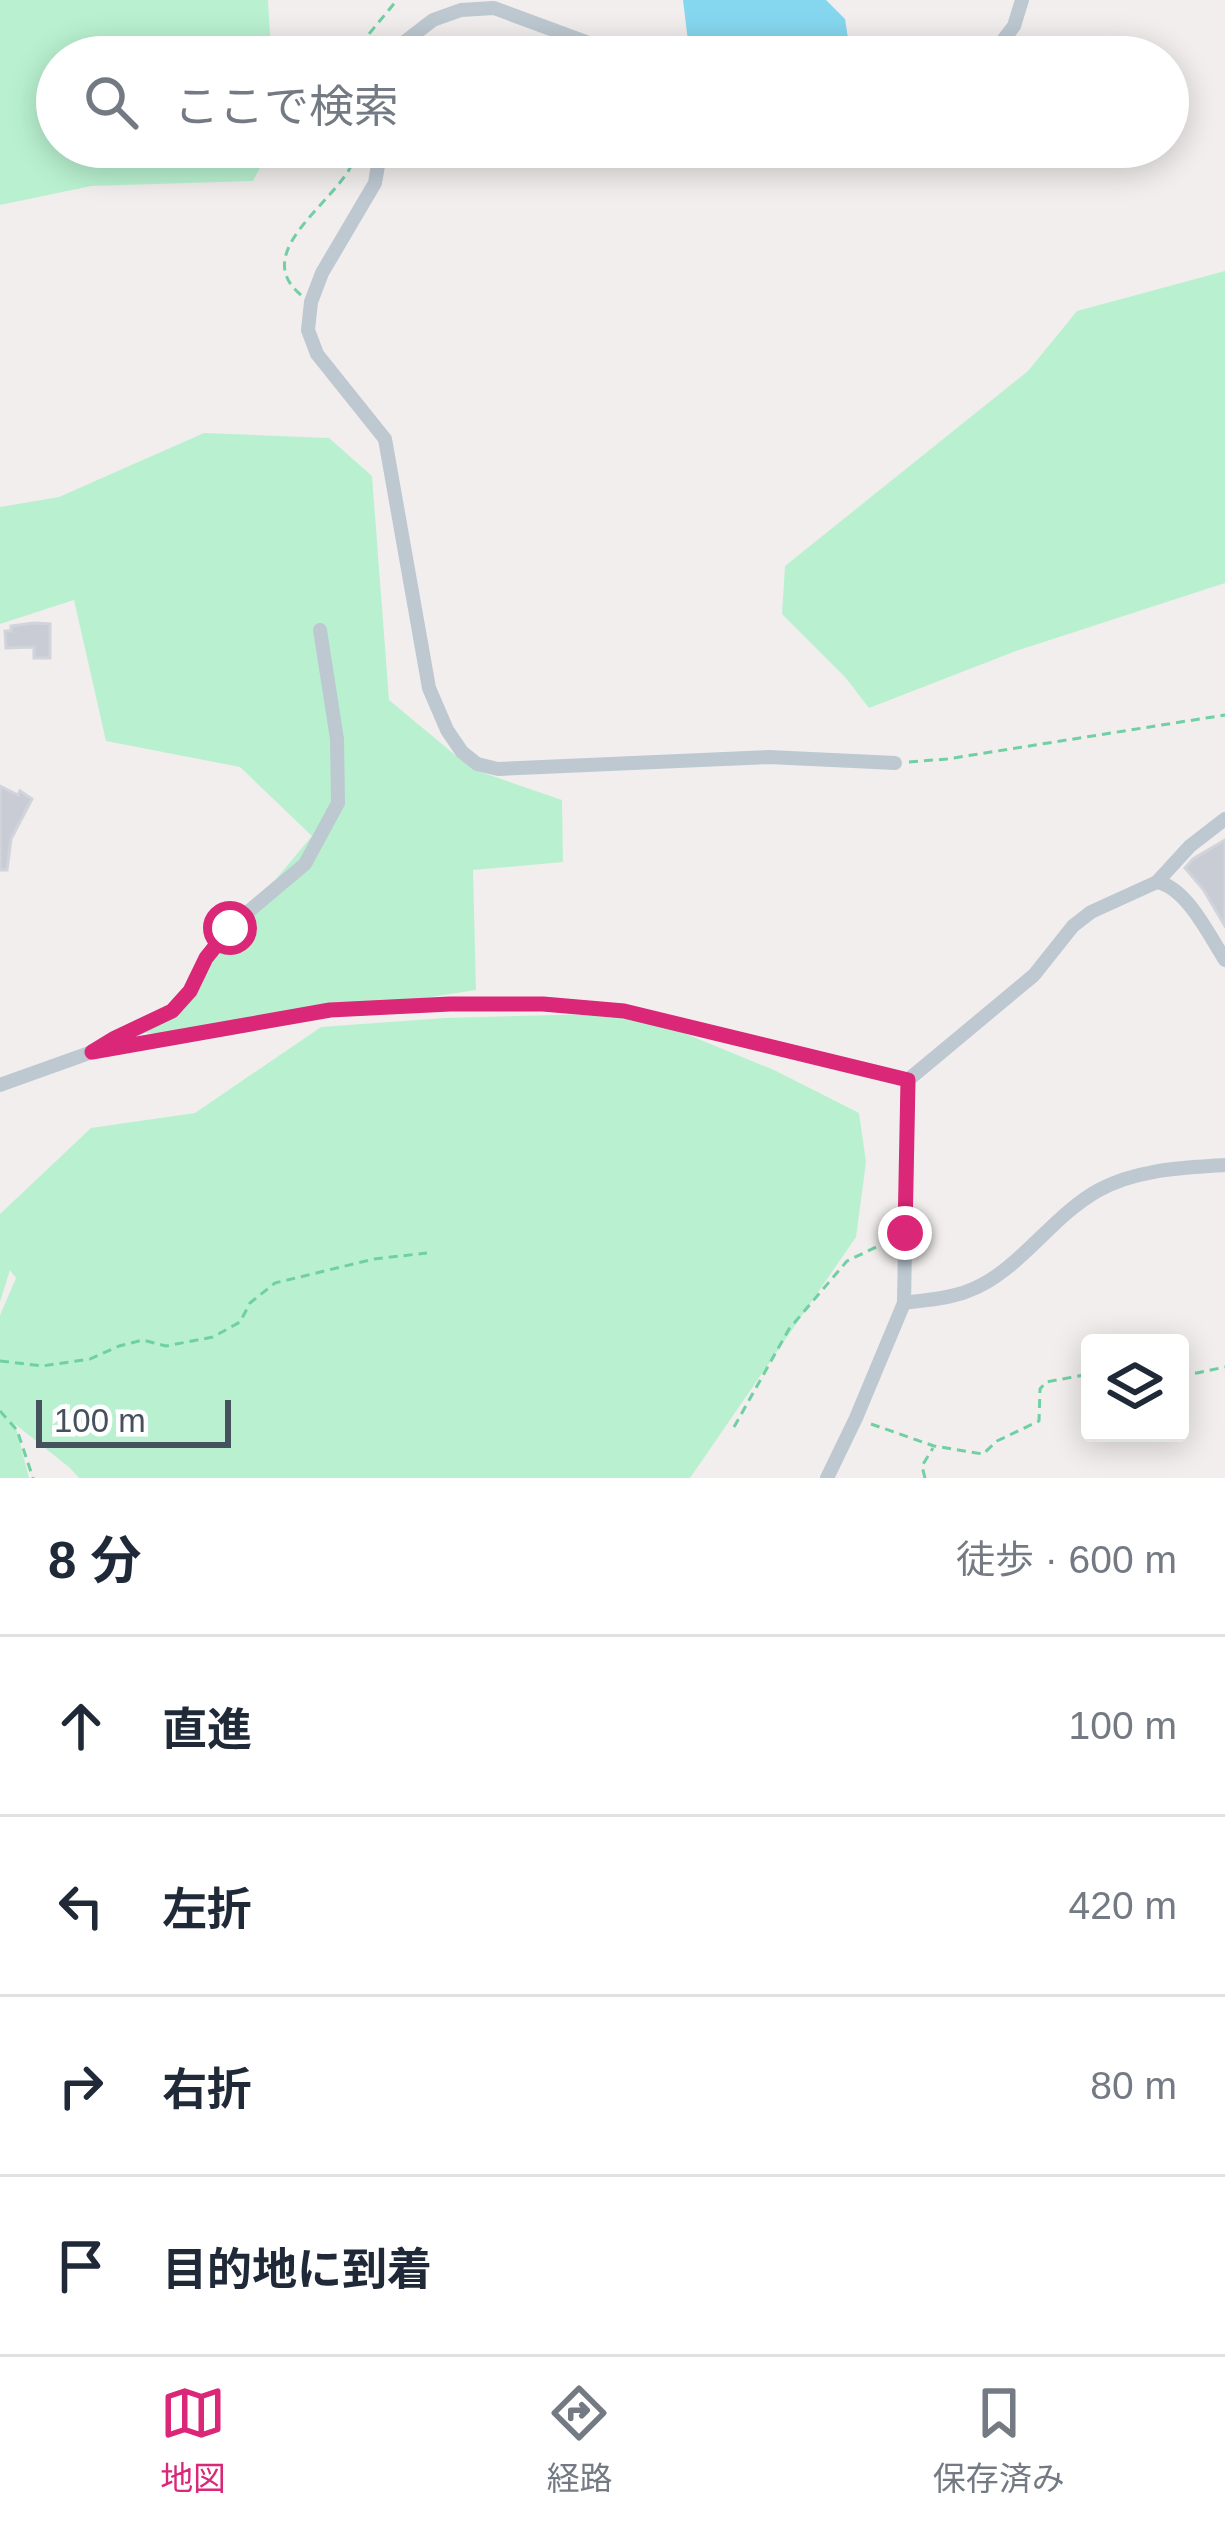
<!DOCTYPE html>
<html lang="ja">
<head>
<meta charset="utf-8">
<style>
	body { margin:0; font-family:Helvetica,"Noto Sans JP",sans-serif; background:#f6f6f7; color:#1f2937 }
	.controls { position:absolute; right:36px; bottom:36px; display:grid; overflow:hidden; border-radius:12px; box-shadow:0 6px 30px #0003 }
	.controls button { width:108px; height:108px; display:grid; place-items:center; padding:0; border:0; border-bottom:3px solid #e0e1e3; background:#fff; color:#1f2937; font:60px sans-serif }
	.scale { position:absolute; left:36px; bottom:30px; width:195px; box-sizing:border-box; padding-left:12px; border:6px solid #45515c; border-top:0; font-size:33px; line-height:42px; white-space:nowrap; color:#45515c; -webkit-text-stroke:9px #fff; paint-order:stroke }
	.stop { position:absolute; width:36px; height:36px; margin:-27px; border:9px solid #db2777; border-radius:50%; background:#fff }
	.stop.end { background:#db2777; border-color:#fff; box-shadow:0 3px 12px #0008 }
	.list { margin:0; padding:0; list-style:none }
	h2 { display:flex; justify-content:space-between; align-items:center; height:156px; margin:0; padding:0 48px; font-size:51px }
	h2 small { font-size:39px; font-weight:400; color:#747a83 }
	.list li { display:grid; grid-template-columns:78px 1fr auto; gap:36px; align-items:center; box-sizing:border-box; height:180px; padding:0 48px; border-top:3px solid #e0e1e3 }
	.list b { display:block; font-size:45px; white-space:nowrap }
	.list em { font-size:39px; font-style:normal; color:#747a83 }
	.icon { flex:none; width:66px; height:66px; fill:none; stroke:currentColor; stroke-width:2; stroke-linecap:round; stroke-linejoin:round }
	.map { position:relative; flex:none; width:1225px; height:1478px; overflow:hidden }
	.search { position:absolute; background:#fff; box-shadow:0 6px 30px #0003; left:36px; right:36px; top:36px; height:132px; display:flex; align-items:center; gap:30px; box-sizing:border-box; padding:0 42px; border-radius:66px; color:#747a83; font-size:45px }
	.sheet { height:876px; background:#fff }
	nav { display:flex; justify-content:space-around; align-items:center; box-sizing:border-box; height:168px; border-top:3px solid #e0e1e3; background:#fff; font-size:33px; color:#747a83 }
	nav a { display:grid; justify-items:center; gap:6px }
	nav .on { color:#db2777 }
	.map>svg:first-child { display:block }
</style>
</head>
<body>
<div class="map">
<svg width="1225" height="1478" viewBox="0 0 1225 1478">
	<rect width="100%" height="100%" fill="#f1eeed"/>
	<g fill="#b9f1d0">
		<path d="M0 0H268L270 35 275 57H57V147H271L253 181 91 186 0 205Z"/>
		<path d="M1225 271V583L1016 651 869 708 845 677 782 614 785 566 1028 371 1077 311Z"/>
		<path d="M204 433 329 438 372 476 389 700 472 769 562 800 563 862 473 870 476 990 193 1034 135 1033 188 1004 224 941 312 836 240 767 106 741 74 600 0 624V507L59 497Z"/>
		<path d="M635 1013 774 1070 859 1113 866 1162 856 1237 690 1478H79L70 1468 15 1424 29 1478H0V1315L16 1278 10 1270 0 1302V1214L91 1128 195 1113 321 1027 445 1018Z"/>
	</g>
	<path fill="#85d7ef" d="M683 0H826L845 19 851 57H690Z"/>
	<g fill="#c9ccd4" stroke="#d1d4da" stroke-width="3">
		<path d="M34 623 50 624V658H34V647L6 648 5 631H11V626Z"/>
		<path d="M0 786 18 795 20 791 32 799 11 839 7 870H0Z"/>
		<path d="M1225 840V926L1203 889 1185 868 1193 859Z"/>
	</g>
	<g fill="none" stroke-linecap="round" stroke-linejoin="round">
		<g stroke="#70d0a3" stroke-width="3" stroke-dasharray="9 6" stroke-linecap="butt">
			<path d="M350 57 397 0"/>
			<path d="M301 295C243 247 356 193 357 147"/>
			<path d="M909 762 947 759 1225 715"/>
			<path d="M0 1361 42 1366 90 1359 119 1346 143 1340 166 1346 213 1337 240 1322 250 1303 275 1283 374 1259 427 1253"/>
			<path d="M1180 1372 1197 1373 1225 1367"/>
			<path d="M0 1411 17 1430 33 1478"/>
			<path d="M871 1424 934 1446 983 1454 997 1441 1039 1421 1040 1389 1046 1382 1090 1374"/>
			<path d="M734 1427 789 1329 847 1261 893 1239"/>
			<path d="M925 1478 922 1466 933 1448"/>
		</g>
		<g stroke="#bdc8d1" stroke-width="14">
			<path d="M385 57 433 20 461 10 494 8 597 46 618 57"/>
			<path d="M990 57 1014 26 1022 0"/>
			<path d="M381 147 375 183 322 273 311 302 308 330 317 354 385 439 429 688 447 730 462 752 477 764 498 769 769 757 895 763"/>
			<path d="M1157 882C1186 887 1209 935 1225 960"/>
			<path d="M102 1046 173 1011 191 991 206 958 229 928 305 864 338 803 337 739 320 630"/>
			<path d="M0 1085 92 1052 330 1010 450 1004H543L624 1011 908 1080"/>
			<path d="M904 1303C924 1300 948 1299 968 1291 1018 1273 1051 1216 1099 1190 1137 1169 1183 1168 1225 1165"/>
			<path d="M827 1478 856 1418 904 1303 908 1080 1034 975 1073 926 1091 912 1157 882 1190 846 1225 819"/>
		</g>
	</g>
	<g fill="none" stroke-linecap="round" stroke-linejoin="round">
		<path stroke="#db2777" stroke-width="15" d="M230 928 206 958 190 991 172 1011 115 1038 92 1052 330 1010 450 1004H543L624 1011 908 1080 905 1233"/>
	</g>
</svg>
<div class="controls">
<button><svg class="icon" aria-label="layers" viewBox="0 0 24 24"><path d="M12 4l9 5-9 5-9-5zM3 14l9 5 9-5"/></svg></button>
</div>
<div class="scale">100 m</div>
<div class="stop" style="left:230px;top:928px"></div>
<div class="stop end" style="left:905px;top:1233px"></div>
<div class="search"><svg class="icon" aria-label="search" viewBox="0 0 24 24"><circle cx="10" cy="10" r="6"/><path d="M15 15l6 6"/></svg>ここで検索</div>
</div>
<section class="sheet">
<h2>8 分<small>徒歩 · 600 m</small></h2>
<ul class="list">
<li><svg class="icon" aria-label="ahead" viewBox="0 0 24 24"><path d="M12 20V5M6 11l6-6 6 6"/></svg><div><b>直進</b></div><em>100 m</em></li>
<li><svg class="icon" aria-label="left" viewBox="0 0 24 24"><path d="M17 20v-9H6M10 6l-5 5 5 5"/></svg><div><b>左折</b></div><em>420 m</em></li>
<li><svg class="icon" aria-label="right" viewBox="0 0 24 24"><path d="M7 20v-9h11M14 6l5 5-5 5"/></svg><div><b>右折</b></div><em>80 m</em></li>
<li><svg class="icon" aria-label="arrive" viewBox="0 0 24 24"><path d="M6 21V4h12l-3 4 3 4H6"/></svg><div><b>目的地に到着</b></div></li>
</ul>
</section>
<nav>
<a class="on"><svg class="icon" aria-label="map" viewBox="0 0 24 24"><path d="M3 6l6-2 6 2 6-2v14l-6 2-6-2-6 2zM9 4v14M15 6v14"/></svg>地図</a>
<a><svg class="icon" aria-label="directions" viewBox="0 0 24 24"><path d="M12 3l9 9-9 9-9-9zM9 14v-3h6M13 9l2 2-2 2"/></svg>経路</a>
<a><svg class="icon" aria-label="saved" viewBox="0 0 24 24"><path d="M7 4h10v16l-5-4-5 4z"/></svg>保存済み</a>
</nav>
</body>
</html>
